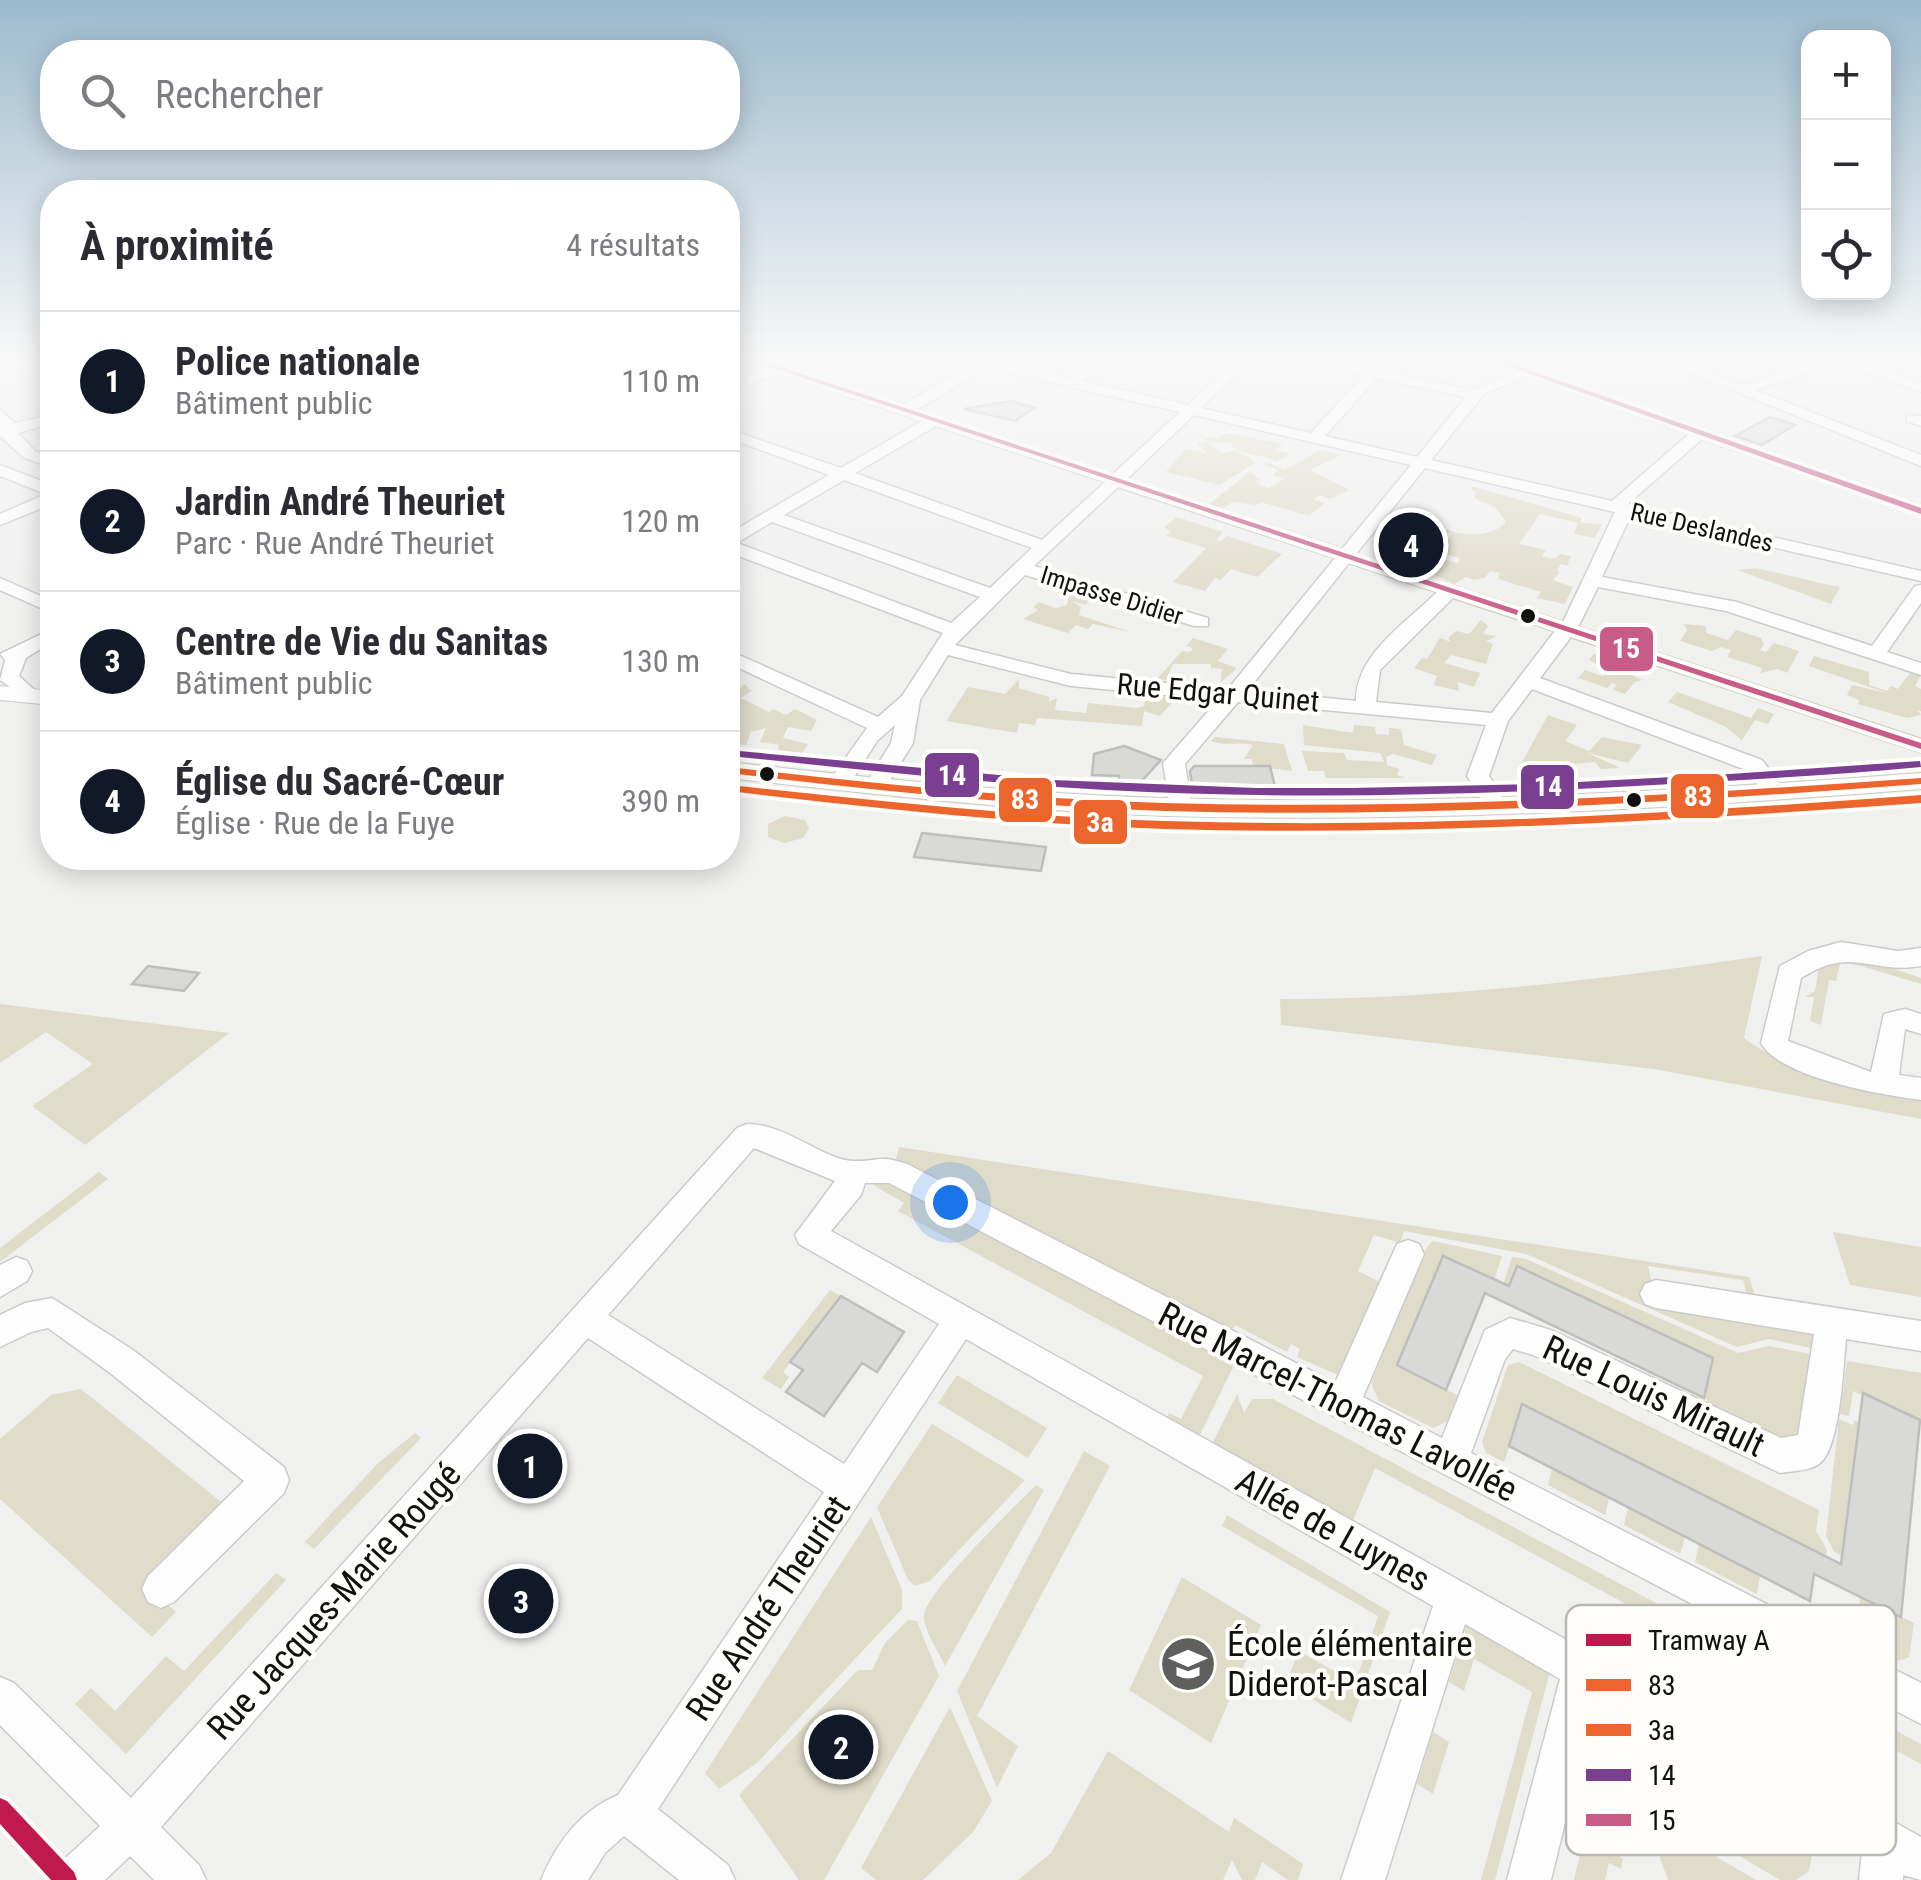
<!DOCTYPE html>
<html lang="fr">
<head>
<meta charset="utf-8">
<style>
	body { margin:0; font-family:"Roboto Condensed",sans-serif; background:#f2f2f3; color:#2b2b33 }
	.controls { position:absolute; right:30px; top:30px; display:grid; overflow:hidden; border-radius:20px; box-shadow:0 5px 25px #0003 }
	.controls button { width:90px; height:90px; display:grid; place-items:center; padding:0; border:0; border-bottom:2px solid #e1e1e2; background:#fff; color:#2b2b33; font:50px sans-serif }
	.you { position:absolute; left:950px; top:1202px; width:35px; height:35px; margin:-25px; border:8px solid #fff; border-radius:50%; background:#1a73e8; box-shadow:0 0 0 15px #1a73e833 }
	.badge { display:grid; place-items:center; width:65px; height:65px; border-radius:50%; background:#111827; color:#fff; font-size:32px; font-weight:700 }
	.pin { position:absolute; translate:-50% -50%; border:5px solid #fff; box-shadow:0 2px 10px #0006 }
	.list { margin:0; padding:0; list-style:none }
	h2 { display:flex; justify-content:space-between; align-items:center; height:130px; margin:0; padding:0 40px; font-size:42px }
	h2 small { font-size:32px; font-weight:400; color:#7c7c81 }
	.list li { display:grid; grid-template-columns:65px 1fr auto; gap:30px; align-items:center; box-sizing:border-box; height:140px; padding:0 40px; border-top:2px solid #e1e1e2 }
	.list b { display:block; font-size:38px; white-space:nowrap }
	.list p { margin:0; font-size:32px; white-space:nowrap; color:#7c7c81 }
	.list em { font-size:32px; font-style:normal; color:#7c7c81 }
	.icon { flex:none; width:55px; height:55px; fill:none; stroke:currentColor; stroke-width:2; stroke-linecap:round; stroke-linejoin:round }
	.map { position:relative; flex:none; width:1921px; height:1880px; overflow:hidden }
	.search { position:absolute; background:#fff; box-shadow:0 5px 25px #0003; left:40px; top:40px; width:700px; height:110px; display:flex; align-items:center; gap:25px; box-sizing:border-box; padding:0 35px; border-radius:40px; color:#7c7c81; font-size:38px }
	.panel { position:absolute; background:#fff; box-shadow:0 5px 25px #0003; left:40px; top:180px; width:700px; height:690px; border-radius:40px }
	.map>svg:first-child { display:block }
</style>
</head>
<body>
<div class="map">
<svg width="1921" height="1880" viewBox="0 0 1921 1880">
	<rect width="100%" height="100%" fill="#f0f0ef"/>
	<g fill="#e0dcca">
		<path d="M1225 433 1283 444 1275 450 1290 454 1277 462C1259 453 1252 458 1231 446L1234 443 1208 442 1200 437 1219 439Z"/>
		<path d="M1205 441 1223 453 1235 450 1256 462 1220 485 1166 472 1186 449 1207 453 1197 444Z"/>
		<path d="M1321 450 1341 455 1310 470 1349 490 1330 499 1319 495 1314 500 1325 503 1309 516 1261 502 1256 505 1232 502 1222 509 1209 504 1250 472 1260 479 1259 485 1269 488 1283 479 1273 475 1278 470 1263 464 1268 462 1284 470Z"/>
		<path d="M1472 486 1582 518 1580 523 1602 524 1595 538 1574 534 1578 523 1540 514 1519 544 1546 550 1542 556 1554 559 1560 554 1571 556 1567 566 1561 564 1557 570 1560 572 1553 580 1573 587 1565 604 1537 598 1541 592 1498 579 1500 573 1490 571 1485 578 1474 580 1466 577 1454 584 1435 575 1446 560 1457 563 1460 558 1439 552 1452 534 1417 523 1424 514C1439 535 1488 543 1506 522L1495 507 1474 498 1476 492 1471 490Z"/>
		<path d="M1177 517 1223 532 1216 540 1221 541 1227 536 1282 554 1257 577 1231 569 1221 580 1215 578 1205 591 1173 582 1206 548 1166 536 1171 532 1164 527Z"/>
		<path d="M1756 568 1834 586 1840 587 1831 604 1737 570Z"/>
		<path d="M1066 593 1090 599 1086 605 1072 601 1081 607 1079 615 1130 632 1093 624 1088 629 1076 625 1068 633 1023 619 1038 610 1033 607 1039 602 1056 608 1067 605 1068 599 1061 597Z"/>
		<path d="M1481 620 1488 626 1483 634 1497 636 1486 641 1493 644 1486 664 1451 655 1444 663 1480 673 1474 687 1458 682 1459 691 1434 685 1437 676 1414 668 1422 658 1427 659 1440 638 1451 642 1448 638 1456 631 1469 634Z"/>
		<path d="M1684 624 1706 626V633L1728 640 1736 630 1761 638 1764 644 1760 650 1766 652 1774 643 1799 651 1787 673 1778 669 1760 673 1762 668 1727 657 1731 650 1721 647 1712 651 1680 641 1687 630Z"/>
		<path d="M1193 638 1228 649 1218 661 1237 668 1221 682 1222 669 1211 668V664H1173L1166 680 1157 679 1182 651 1190 652 1193 648 1186 646Z"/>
		<path d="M1594 654 1637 669 1633 676 1643 680 1635 682 1625 694 1613 690 1617 685 1612 683 1607 688 1578 678 1585 670 1603 676 1608 669 1589 660Z"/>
		<path d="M1814 656 1869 672V685L1887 691 1891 686 1898 689 1911 672 1921 675 1915 686 1921 689V711H1918L1921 715 1907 718 1858 704 1859 700 1847 695 1852 685 1887 693 1809 666Z"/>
		<path d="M1019 679V688L1049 697V702L1057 698 1055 710 1086 713 1088 703 1137 708 1144 706 1145 701 1155 702 1157 693 1179 695 1160 716 1144 711 1142 726 1037 718 1035 725 1019 723 1017 733 946 721 968 687 1005 694Z"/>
		<path d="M745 684 750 690 754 689 741 698 769 712 773 709 786 715 795 709 817 720 811 731 788 727 783 738 808 744 802 753 778 750 779 745 760 742 766 728 751 732 746 745 728 742V690L733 692Z"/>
		<path d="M1677 692 1751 718 1758 708 1774 714 1768 724 1755 720 1742 740 1724 726 1668 702Z"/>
		<path d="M1548 715 1577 725 1565 741 1589 751 1602 737 1642 745 1628 763 1588 753 1620 768 1601 769 1595 762 1532 768 1521 764Z"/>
		<path d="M1303 725 1353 733 1354 725 1375 727 1376 734 1389 735V728L1401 729 1404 745 1437 755 1432 765 1393 754 1386 757 1387 765 1399 769 1397 775 1405 778H1326L1324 771H1308L1302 751 1344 753 1347 760 1384 762 1380 753 1304 745Z"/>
		<path d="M1215 737 1284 744 1292 771 1253 766 1252 759H1244L1253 745C1238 741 1226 747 1211 741Z"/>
		<path d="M785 816 805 820 809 829 803 838 784 843 768 837V824Z"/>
		<path d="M1853 955 1921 978V984L1841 960 1836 981 1829 980 1821 1025 1810 1021 1814 997H1805L1815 991 1820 962Z"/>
		<path d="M1762 956 1744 1038C1793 1074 1861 1087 1921 1097V1119L1654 1069 1281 1025 1280 999C1441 1000 1603 979 1762 956Z"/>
		<path d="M0 1004 24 1007 229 1033 85 1145 32 1106 93 1064 46 1032 0 1063Z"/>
		<path d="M899 1147 1749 1277 1755 1295 1747 1294 1743 1280 1648 1266 1656 1303 1808 1329 1815 1335 1816 1349 1769 1339 1737 1347 1526 1254 1404 1231 1400 1243 1374 1235 1358 1271 1380 1282 1338 1375 1297 1357 1300 1349 1291 1344 1287 1352 1235 1325 1227 1339 894 1166Z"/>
		<path d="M99 1172 108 1179 0 1262V1248Z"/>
		<path d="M881 1178 1237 1359 1199 1437 1166 1419 1169 1413 1181 1419 1203 1376 898 1211 904 1203 873 1185Z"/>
		<path d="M1833 1232 1921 1247V1297L1850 1285Z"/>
		<path d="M1433 1241 1502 1256 1494 1280 1443 1256 1397 1365 1459 1396 1451 1420 1433 1428 1379 1401 1371 1383 1427 1247Z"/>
		<path d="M1512 1257 1526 1259 1738 1353 1768 1346 1811 1354 1798 1431 1793 1436 1778 1439 1706 1407 1708 1400 1517 1267 1508 1287 1503 1285Z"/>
		<path d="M830 1290 841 1296 783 1372 789 1377 781 1389 762 1378Z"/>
		<path d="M1847 1361 1921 1373V1420L1853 1391 1849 1416 1840 1414Z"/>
		<path d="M1519 1362 1819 1510 1816 1531 1827 1550 1826 1557 1523 1405 1504 1462 1486 1453 1482 1442 1508 1365Z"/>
		<path d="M957 1375 1047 1428 1028 1458 938 1403Z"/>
		<path d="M81 1389 231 1510 152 1590 176 1612 152 1637 0 1499V1439L51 1395Z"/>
		<path d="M1237 1394 1244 1413 1252 1399H1273L1921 1744V1764L1375 1468 1352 1523 1212 1444Z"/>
		<path d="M1839 1419 1853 1425 1855 1420 1859 1422 1842 1556 1834 1552 1826 1536Z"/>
		<path d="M932 1424 1025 1480 930 1581 915 1586 908 1580 877 1507Z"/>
		<path d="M415 1433 421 1438 314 1549 305 1542 377 1464Z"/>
		<path d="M1084 1451 1110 1466 977 1716 1018 1746 997 1788 957 1691Z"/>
		<path d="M1552 1469 1609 1498 1605 1515 1548 1485Z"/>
		<path d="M1036 1485 1044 1490 945 1666C939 1652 924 1631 924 1616 923 1595 1015 1506 1036 1485Z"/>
		<path d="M1628 1508 1685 1537 1680 1554 1624 1525Z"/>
		<path d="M1227 1515 1390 1612 1351 1723 1286 1683 1299 1651 1355 1683 1378 1616 1222 1526Z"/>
		<path d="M871 1517 902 1590V1609L757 1763 719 1789 705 1773Z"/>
		<path d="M1699 1544 1760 1575 1757 1594 1695 1562Z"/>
		<path d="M276 1573 286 1580 126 1754 75 1704 91 1688 115 1711 166 1656 184 1671Z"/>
		<path d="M1182 1577 1261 1625 1211 1743 1129 1690Z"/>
		<path d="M1859 1596 1914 1623 1909 1657C1884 1670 1848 1645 1826 1632L1828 1613 1839 1618 1860 1605Z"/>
		<path d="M908 1620 917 1621 939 1676 824 1880H799L739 1795 858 1670H872L885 1643Z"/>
		<path d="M1467 1625 1550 1671 1495 1880H1481L1532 1692 1474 1659 1464 1691 1449 1682Z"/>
		<path d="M950 1707 992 1801 973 1832 923 1880H876L861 1868Z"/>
		<path d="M1433 1732 1449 1742 1433 1794 1417 1784Z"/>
		<path d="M1630 1734 1815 1840 1809 1871 1796 1880H1780L1636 1795 1624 1761Z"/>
		<path d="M1108 1751 1229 1832 1234 1818 1303 1864 1298 1880H1288L1262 1862 1255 1880H1242L1232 1860 1223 1880H1018L1051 1853Z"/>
		<path d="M1600 1766C1619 1778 1627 1785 1622 1808L1633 1815 1630 1825 1620 1819 1613 1851 1623 1859 1621 1869 1609 1863 1605 1880H1574Z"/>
		<path d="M1657 1822 1756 1880H1668L1653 1838Z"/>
	</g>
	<g fill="#d9d9d8" stroke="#bebebd" stroke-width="2.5">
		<path d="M1011 401 1035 408 1015 421 964 409Z"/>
		<path d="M1770 417 1795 425 1762 445 1735 436Z"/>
		<path d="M1412 525 1422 528 1436 542 1425 553 1417 550 1400 564 1379 557Z"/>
		<path d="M1124 746 1161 760 1139 784 1119 789V776L1092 775 1094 754Z"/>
		<path d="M1194 766H1270L1276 791H1193L1190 771Z"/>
		<path d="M922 833 1046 847 1041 871 914 857Z"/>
		<path d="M148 966 199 973 184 991 132 984Z"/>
		<path d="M1443 1256 1509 1286 1517 1266 1713 1358 1704 1398 1485 1293 1446 1390 1397 1365Z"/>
		<path d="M841 1296 904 1332 877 1372 862 1363 824 1416 786 1392 803 1370 790 1362Z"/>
		<path d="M1863 1393 1920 1420 1901 1617 1814 1574 1810 1601 1509 1446 1522 1404 1841 1564Z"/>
	</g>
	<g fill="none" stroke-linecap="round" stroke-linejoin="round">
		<g stroke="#cbcbca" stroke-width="3">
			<g id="minor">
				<path d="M28 357H43L52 367V379Z"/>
				<path d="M735 357H756L775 363 788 357H806L788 368 903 405 972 365 949 357H990L995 362 1068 378 1098 357H1114L1082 381 1188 405 1240 357H1255L1201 408 1311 433 1363 376 1282 357H1310L1472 390 1513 372 1478 357H1499L1526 367 1549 357H1568L1539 371 1921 505V516L1702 439 1628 504 1921 571V581L1631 515 1602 577 1737 602 1872 646 1915 586 1921 585V603L1887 652 1921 663V675L1726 611 1598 587 1578 627 1921 739V752L1571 637 1540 678 1762 760 1787 793 1784 798H1768L1746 770 1532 689 1508 721 1489 776 1509 807 1506 812H1490L1467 776 1486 725 1238 702 1185 764 1192 808 1181 815 1170 808 1163 763 1218 700 1071 686 948 655 920 700 913 743 883 792 875 794 864 787 891 743 895 725 877 741 847 788H831L828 783 867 728 728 663V650L878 717 902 696 943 633 728 552V534L829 475 728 438V429L841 468 922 421 777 373 728 395V386L764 369ZM987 368 1180 412 1113 474 916 410ZM1526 376 1689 434 1612 501 1431 460 1484 394ZM1376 379 1466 397 1417 457 1325 436ZM1194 415 1411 465 1342 549 1127 479ZM936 426 1105 482 1042 540 855 473ZM1425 468 1615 512 1563 622 1356 554ZM844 480 1032 548 990 588 784 515ZM1118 487 1335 558 1228 689 1071 674 955 645 1025 575 1194 626H1208V618L1034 566ZM772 522 980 597 951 623 737 543ZM1349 563 1437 592C1406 623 1356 654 1356 701L1248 690ZM1453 598 1555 631 1492 713 1376 702 1380 670Z"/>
				<path d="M1650 357H1670L1742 385 1829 357H1850L1921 383V392L1840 363 1755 390 1921 455V466Z"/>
				<path d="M0 410 15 423 52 415V423L18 433 35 451 52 458V468L23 457 0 436Z"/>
				<path d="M1907 415 1921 416V426L1907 421Z"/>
				<path d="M0 465 52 485V504L0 525V514L46 494 0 476Z"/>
				<path d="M0 578 52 601V613L0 590Z"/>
				<path d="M52 629V642L26 658 19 676 41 696 31 702 0 680 5 660 0 654Z"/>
				<path d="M1841 942 1898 951 1921 948V966C1870 975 1853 945 1801 978L1788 1041 1871 1072 1884 1014 1905 1009 1921 1014V1034L1905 1029 1899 1075 1921 1078V1100C1882 1095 1780 1078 1761 1043L1780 966 1808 951Z"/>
				<path d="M747 1124C787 1124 823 1160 853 1161 879 1162 877 1154 907 1164L1335 1383 1397 1244 1408 1240 1419 1244 1424 1254 1363 1397 1442 1438 1485 1330 1510 1318 1551 1330 1781 1438 1798 1435 1814 1334 1656 1308 1645 1304 1640 1294 1645 1284 1656 1280 1921 1321V1351L1846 1339C1843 1366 1841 1448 1819 1464 1809 1471 1792 1471 1780 1473L1533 1355 1513 1349 1505 1359 1471 1453 1921 1683V1724L889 1183H865L861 1195 831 1231 1921 1837V1880L1903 1875V1880H1859L1862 1851 1595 1699 1551 1880H1507L1560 1679 1465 1624 1385 1880H1341L1433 1606 966 1339 658 1809 728 1865 735 1880H679L624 1836 605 1853 588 1880H541C557 1842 580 1811 618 1795L824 1492 588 1338 161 1827 199 1865 206 1880H154L130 1856 105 1880H51L58 1865 100 1826 0 1725V1677L14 1683 131 1798 737 1128ZM754 1148 835 1181 795 1235 799 1244 939 1324 844 1464 608 1315Z"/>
				<path d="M16 1257 27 1261 32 1271 27 1281 0 1297V1265Z"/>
				<path d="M52 1298 133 1350 284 1467 289 1480 284 1493 174 1602 161 1608 148 1602 142 1589 148 1576 244 1481 109 1372 48 1328 31 1332 0 1347V1315L25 1303Z"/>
			</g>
		</g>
		<g stroke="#cbcbca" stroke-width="2">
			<g id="major">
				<path d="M0 686 52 691V705L0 700Z"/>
				<path d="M728 762C873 778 1019 794 1165 798 1418 806 1669 792 1921 773V789C1669 809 1418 823 1165 816 1019 811 873 794 728 778Z"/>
			</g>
		</g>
		<use href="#minor" fill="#fdfdfd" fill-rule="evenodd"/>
		<use href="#major" fill="#fdfdfd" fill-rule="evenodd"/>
		<g stroke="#fffefb" stroke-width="8">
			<path id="bus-1" d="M728 767C873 783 1019 799 1165 803 1417 810 1669 796 1921 778V784C1669 803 1417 818 1165 811 1019 806 873 790 728 773Z"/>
		</g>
		<g stroke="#fffefb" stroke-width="8">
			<path id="bus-2" d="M728 785C873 800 1019 817 1165 821 1417 829 1670 814 1921 795V803C1670 821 1417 836 1165 829 1019 824 873 808 728 791Z"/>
		</g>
		<g stroke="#fffefb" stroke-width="8">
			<path id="bus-3" d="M728 750 1053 780 1256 788H1351L1540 784 1730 774 1920 761 1921 767C1838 775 1755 779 1672 784 1484 795 1295 800 1106 790 980 783 855 769 730 756H728Z"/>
		</g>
		<g stroke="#fffefb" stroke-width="8">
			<g id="bus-4">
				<path d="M740 357H750L1921 743V749Z"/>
				<path d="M1483 357H1493L1921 508V514Z"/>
			</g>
		</g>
		<use href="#bus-1" fill="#ec652c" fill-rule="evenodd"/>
		<use href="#bus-2" fill="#ec652c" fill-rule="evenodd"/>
		<use href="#bus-3" fill="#7a3f91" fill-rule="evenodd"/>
		<use href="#bus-4" fill="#c95b89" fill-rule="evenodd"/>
		<g stroke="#fffefb" stroke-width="8">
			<path id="tram-1" d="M0 1798 7 1801 74 1872 77 1880H51L0 1824Z"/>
		</g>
		<use href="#tram-1" fill="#bf1950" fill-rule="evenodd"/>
	</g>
	<linearGradient id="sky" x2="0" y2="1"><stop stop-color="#9cbacd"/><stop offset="0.58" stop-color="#f8f8f8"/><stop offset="1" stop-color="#f8f8f8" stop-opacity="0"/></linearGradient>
	<rect width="1921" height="620" fill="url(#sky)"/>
	<defs>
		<g id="school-disc" transform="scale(2.875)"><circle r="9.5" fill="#5f5f5e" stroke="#fffefb"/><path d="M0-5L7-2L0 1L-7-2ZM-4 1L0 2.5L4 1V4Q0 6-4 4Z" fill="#fff"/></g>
	</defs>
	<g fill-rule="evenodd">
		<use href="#school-disc" x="1188" y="1664"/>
	</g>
	<g fill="#111110" stroke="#fffefb" stroke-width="4">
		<circle cx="1528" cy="616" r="9"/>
		<circle cx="767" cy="774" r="9"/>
		<circle cx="1634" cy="800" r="9"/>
	</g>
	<g text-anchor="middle" stroke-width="8" stroke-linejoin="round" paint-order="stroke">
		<g font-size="25" fill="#111110" stroke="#fffefb">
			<text transform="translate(1702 527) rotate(13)" y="9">Rue Deslandes</text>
			<text transform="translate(1112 595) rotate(17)" y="9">Impasse Didier</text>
		</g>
		<g font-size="30" fill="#111110" stroke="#fffefb">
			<text transform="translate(1218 693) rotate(5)" y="10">Rue Edgar Quinet</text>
		</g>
		<g font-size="35" fill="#111110" stroke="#fffefb">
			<text transform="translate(1654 1396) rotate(25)" y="12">Rue Louis Mirault</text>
			<text transform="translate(1338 1402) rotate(27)" y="12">Rue Marcel-Thomas Lavollée</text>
			<text transform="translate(1333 1530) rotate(29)" y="12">Allée de Luynes</text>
			<text transform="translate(334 1601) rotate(-48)" y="12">Rue Jacques-Marie Rougé</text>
			<text transform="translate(768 1608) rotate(-56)" y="12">Rue André Theuriet</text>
		</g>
		<g font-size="35" fill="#111110" stroke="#fffefb" text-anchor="start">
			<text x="1227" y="1656">École élémentaire<tspan x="1227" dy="40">Diderot-Pascal</tspan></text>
		</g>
	</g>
	<rect x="1566" y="1605" width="330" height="250" rx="15" fill="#fffefb" stroke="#b8b7b4" stroke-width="2.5"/>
	<rect x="1586" y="1634" width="45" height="12" fill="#bf1950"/>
	<rect x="1586" y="1679" width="45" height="12" fill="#ec652c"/>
	<rect x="1586" y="1724" width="45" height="12" fill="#ec652c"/>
	<rect x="1586" y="1769" width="45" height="12" fill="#7a3f91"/>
	<rect x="1586" y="1814" width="45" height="12" fill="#c95b89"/>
	<g font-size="28" fill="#111110">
		<text x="1648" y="1650">Tramway A</text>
		<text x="1648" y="1695">83</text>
		<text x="1648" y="1740">3a</text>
		<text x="1648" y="1785">14</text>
		<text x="1648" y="1830">15</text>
	</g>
	<g stroke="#fffefb" stroke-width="4">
		<rect x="1598" y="625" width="57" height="48" rx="10" fill="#c95b89"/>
		<rect x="923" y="751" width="58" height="48" rx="10" fill="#7a3f91"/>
		<rect x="1519" y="763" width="57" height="48" rx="10" fill="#7a3f91"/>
		<rect x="1669" y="772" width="57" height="48" rx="10" fill="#ec652c"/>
		<rect x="997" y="776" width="57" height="48" rx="10" fill="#ec652c"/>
		<rect x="1072" y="798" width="57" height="48" rx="10" fill="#ec652c"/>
	</g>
	<g font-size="28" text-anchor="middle" font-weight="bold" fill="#fff">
		<text x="1626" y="658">15</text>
		<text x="952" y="785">14</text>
		<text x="1548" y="796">14</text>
		<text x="1698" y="806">83</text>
		<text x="1025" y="809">83</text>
		<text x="1100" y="832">3a</text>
	</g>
</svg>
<div class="controls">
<button>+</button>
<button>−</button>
<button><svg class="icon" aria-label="locate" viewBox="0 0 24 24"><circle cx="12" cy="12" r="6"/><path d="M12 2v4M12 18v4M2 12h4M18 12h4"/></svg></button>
</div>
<div class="you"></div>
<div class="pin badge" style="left:530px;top:1466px">1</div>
<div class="pin badge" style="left:841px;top:1747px">2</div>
<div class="pin badge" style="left:521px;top:1601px">3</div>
<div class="pin badge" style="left:1411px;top:545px">4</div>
<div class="search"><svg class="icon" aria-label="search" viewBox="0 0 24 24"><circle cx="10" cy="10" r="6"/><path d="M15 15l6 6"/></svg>Rechercher</div>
<section class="panel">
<h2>À proximité<small>4 résultats</small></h2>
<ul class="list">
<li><span class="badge">1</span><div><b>Police nationale</b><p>Bâtiment public</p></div><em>110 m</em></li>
<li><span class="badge">2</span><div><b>Jardin André Theuriet</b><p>Parc · Rue André Theuriet</p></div><em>120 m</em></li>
<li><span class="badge">3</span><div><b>Centre de Vie du Sanitas</b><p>Bâtiment public</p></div><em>130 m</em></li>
<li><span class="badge">4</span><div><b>Église du Sacré-Cœur</b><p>Église · Rue de la Fuye</p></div><em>390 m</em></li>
</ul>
</section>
</div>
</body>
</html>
